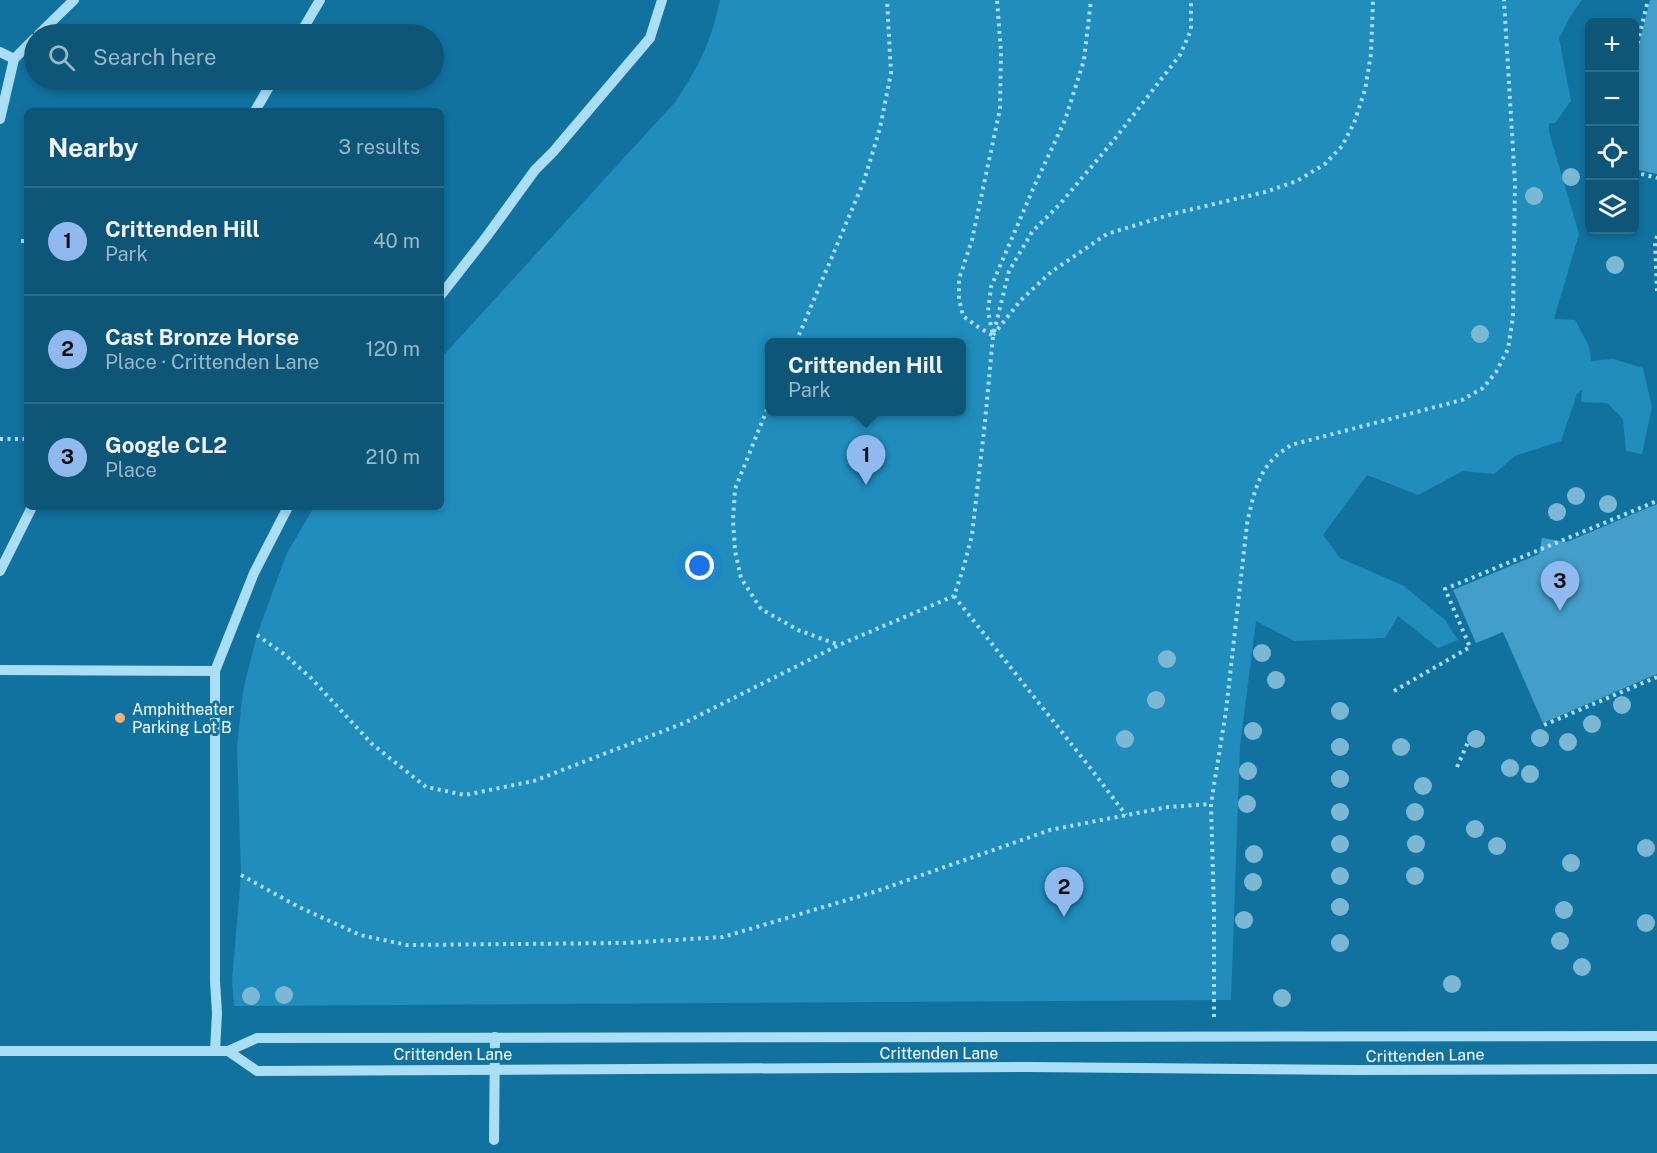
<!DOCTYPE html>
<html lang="en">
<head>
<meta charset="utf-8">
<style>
	body { margin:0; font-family:"Public Sans",sans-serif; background:#1b5f80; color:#f1f3f6 }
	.controls { position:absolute; right:18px; top:18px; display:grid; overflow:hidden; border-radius:9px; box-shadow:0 3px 9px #0003 }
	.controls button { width:54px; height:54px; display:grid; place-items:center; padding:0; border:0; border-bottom:2px solid #2d6c8a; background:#0d5678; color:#f1f3f6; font:30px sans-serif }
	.you { position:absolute; left:700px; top:566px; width:21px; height:21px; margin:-15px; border:4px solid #fff; border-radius:50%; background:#1a73e8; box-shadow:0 0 0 9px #1a73e833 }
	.badge { display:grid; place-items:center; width:39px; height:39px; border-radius:50%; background:#90b9f0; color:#111; font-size:20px; font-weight:700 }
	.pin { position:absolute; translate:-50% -50px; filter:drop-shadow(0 2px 3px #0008) }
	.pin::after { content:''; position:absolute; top:32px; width:21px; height:18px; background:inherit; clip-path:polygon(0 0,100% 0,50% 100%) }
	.popup { position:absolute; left:765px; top:338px; width:201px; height:78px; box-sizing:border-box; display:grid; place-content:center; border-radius:9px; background:#0d5678; filter:drop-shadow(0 2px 4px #0005); font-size:20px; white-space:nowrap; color:#9ab7c6 }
	.popup b { font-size:22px; color:#f1f3f6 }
	.popup::after { content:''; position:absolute; left:50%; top:100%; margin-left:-12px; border:12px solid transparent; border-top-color:#0d5678 }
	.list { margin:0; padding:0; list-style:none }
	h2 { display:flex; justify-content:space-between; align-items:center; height:78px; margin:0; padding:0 24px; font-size:26px }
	h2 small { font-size:20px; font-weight:400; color:#9ab7c6 }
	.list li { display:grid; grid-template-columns:39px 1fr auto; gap:18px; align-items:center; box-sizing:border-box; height:108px; padding:0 24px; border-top:2px solid #2d6c8a }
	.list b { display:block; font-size:22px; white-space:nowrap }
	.list p { margin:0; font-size:20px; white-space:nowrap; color:#9ab7c6 }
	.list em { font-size:20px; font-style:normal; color:#9ab7c6 }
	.icon { flex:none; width:33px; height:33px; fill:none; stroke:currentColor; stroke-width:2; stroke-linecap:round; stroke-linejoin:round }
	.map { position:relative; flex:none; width:1657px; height:1153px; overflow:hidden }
	.search { position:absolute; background:#0d5678; box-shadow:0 3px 9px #0003; left:24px; top:24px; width:420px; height:66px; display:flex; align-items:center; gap:15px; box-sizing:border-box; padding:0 21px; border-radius:33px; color:#9ab7c6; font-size:22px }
	.panel { position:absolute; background:#0d5678; box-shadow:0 3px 9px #0003; left:24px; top:108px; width:420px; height:402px; border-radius:9px }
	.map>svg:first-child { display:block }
</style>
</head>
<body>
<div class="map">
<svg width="1657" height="1153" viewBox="0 0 1657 1153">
	<rect width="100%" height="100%" fill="#1172a0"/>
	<path fill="#208dbd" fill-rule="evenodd" d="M720 0H1582L1570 17 1559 38 1571 101 1555 123H1549V132L1579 234 1554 319 1575 320 1589 346 1591 361 1613 359 1643 368 1652 407 1642 454 1626 451 1623 419 1607 403 1581 402 1582 390 1577 394 1561 441 1515 456 1494 474 1463 471 1418 495 1367 475 1323 535 1340 558 1404 586 1445 620 1458 640 1438 648 1398 616 1385 638 1294 641 1256 621 1240 746 1231 1000 234 1006 232 981 241 875 237 747 243 690 257 635 286 555 314 507H441V358L676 101C699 66 711 42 720 0ZM962 342V412H770V342Z"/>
	<g fill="#439fc9">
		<path d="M1650 0H1657V174L1634 169V65Z"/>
		<path d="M1657 504V674L1543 723 1503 632 1476 643 1453 590 1539 554 1542 538 1567 542Z"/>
	</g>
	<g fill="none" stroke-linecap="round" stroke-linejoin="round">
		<g stroke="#aadef5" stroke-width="4" stroke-dasharray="3 4.5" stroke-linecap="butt">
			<path d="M1634 58 1648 0"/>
			<path d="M1634 172 1657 178"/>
			<path d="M1657 236 1655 243 1657 291"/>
			<path d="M21 241H27"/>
			<path d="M994 332 1009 271 1032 232 1060 204 1114 140 1180 55 1191 30V0"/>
			<path d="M992 335 978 327 963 316 959 299V279L972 240 1000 109 1001 52 997 0"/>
			<path d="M993 335 1021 300 1051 272 1107 234 1172 214 1265 192 1297 181 1325 164 1342 146 1354 123 1365 90 1371 54 1373 0"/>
			<path d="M796 342 864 181 880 128 891 73 887 0"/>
			<path d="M770 402 735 489 733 520 735 551 741 578 761 609 798 630 839 645"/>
			<path d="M0 439H27"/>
			<path d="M954 596 1088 765 1126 815"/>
			<path d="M257 635 284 654 311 678 372 744 426 787 465 795 534 781 684 723 839 645 954 596 964 566 972 535 985 422 993 336 988 311 991 287 1033 189 1065 120 1084 60 1091 0"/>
			<path d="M1394 691 1470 647 1445 589 1657 501"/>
			<path d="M1544 725 1657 677"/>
			<path d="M1457 767 1468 742"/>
			<path d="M241 875 297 906 360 935 407 945 624 943 723 937 874 892 1050 830 1168 807 1211 804"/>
			<path d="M1214 1017V910L1211 804 1226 711 1247 524C1252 501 1257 474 1275 457 1280 452 1286 449 1291 445L1462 400 1483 388 1496 372 1508 349 1513 317 1515 183 1504 0"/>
		</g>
		<g stroke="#aadef5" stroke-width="10">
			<path d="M39 34 74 0"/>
			<path d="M300 34 320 0"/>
			<path d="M0 52 14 59"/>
			<path d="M255 111 273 80"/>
			<path d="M0 119 14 59 34 39"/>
			<path d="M441 295 487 236 535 170 553 152 650 38 662 0"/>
			<path d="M0 571 32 507"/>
			<path d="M0 670 215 671"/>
			<path d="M0 1051H228L257 1038 1657 1036"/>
			<path d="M215 1051 217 1013 215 981V671L254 573 288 507"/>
			<path d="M228 1051 257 1071 1028 1067 1358 1070 1657 1069"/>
			<path d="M494 1140 495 1037"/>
		</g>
	</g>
	<g fill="#7cb8d4">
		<circle cx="1571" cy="177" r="9"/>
		<circle cx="1534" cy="196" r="9"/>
		<circle cx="1615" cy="265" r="9"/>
		<circle cx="1480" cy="334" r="9"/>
		<circle cx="1576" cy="496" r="9"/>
		<circle cx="1608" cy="504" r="9"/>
		<circle cx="1557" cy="512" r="9"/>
		<circle cx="1262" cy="653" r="9"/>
		<circle cx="1167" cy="659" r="9"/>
		<circle cx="1276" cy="680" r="9"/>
		<circle cx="1156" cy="700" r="9"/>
		<circle cx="1622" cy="705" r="9"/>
		<circle cx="1340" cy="711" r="9"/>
		<circle cx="1592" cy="724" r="9"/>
		<circle cx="1253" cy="731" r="9"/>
		<circle cx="1540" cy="738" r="9"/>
		<circle cx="1125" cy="739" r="9"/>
		<circle cx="1476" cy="739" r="9"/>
		<circle cx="1568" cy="742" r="9"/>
		<circle cx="1340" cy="747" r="9"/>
		<circle cx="1401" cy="747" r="9"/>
		<circle cx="1510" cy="768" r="9"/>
		<circle cx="1248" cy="771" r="9"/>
		<circle cx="1530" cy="774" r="9"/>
		<circle cx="1340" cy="779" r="9"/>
		<circle cx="1423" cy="786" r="9"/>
		<circle cx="1247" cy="804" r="9"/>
		<circle cx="1340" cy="812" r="9"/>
		<circle cx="1415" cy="812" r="9"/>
		<circle cx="1475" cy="829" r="9"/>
		<circle cx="1340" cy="844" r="9"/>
		<circle cx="1416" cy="844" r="9"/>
		<circle cx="1497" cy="846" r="9"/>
		<circle cx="1646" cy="848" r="9"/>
		<circle cx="1254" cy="854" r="9"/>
		<circle cx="1571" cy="863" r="9"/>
		<circle cx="1340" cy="876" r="9"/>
		<circle cx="1415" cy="876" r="9"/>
		<circle cx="1253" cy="882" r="9"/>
		<circle cx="1340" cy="907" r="9"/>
		<circle cx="1564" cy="910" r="9"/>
		<circle cx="1244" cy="920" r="9"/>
		<circle cx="1646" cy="923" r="9"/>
		<circle cx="1560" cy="941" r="9"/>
		<circle cx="1340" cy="943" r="9"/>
		<circle cx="1582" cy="967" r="9"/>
		<circle cx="1452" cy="984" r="9"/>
		<circle cx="284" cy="995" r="9"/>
		<circle cx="251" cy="996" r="9"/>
		<circle cx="1282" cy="998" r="9"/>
	</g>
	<circle fill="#ffb26e" stroke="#1172a0" stroke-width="2" cx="120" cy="718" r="6"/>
	<g text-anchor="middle" stroke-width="6" stroke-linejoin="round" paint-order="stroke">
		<g font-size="16" fill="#fff" stroke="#1172a0" text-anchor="start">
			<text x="132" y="715">Amphitheater<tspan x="132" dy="18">Parking Lot B</tspan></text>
		</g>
		<g font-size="16" fill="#fff" stroke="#1172a0">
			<text x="939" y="1059">Crittenden Lane</text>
			<text x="453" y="1060">Crittenden Lane</text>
			<text transform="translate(1425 1055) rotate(-1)" y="6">Crittenden Lane</text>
		</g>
	</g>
</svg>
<div class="controls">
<button>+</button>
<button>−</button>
<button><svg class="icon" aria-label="locate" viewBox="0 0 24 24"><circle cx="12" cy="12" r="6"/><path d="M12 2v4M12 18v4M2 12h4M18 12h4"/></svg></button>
<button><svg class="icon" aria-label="layers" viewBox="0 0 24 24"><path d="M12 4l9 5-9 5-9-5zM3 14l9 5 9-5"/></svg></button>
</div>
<div class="you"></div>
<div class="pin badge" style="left:866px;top:485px">1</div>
<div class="popup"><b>Crittenden Hill</b>Park</div>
<div class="pin badge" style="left:1064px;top:917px">2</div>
<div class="pin badge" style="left:1560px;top:611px">3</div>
<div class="search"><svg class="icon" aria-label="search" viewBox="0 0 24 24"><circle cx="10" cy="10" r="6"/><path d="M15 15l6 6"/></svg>Search here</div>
<section class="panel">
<h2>Nearby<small>3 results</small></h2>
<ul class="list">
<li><span class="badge">1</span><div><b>Crittenden Hill</b><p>Park</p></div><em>40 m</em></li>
<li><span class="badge">2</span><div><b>Cast Bronze Horse</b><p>Place · Crittenden Lane</p></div><em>120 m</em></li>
<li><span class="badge">3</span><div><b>Google CL2</b><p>Place</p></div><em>210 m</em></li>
</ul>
</section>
</div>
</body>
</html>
